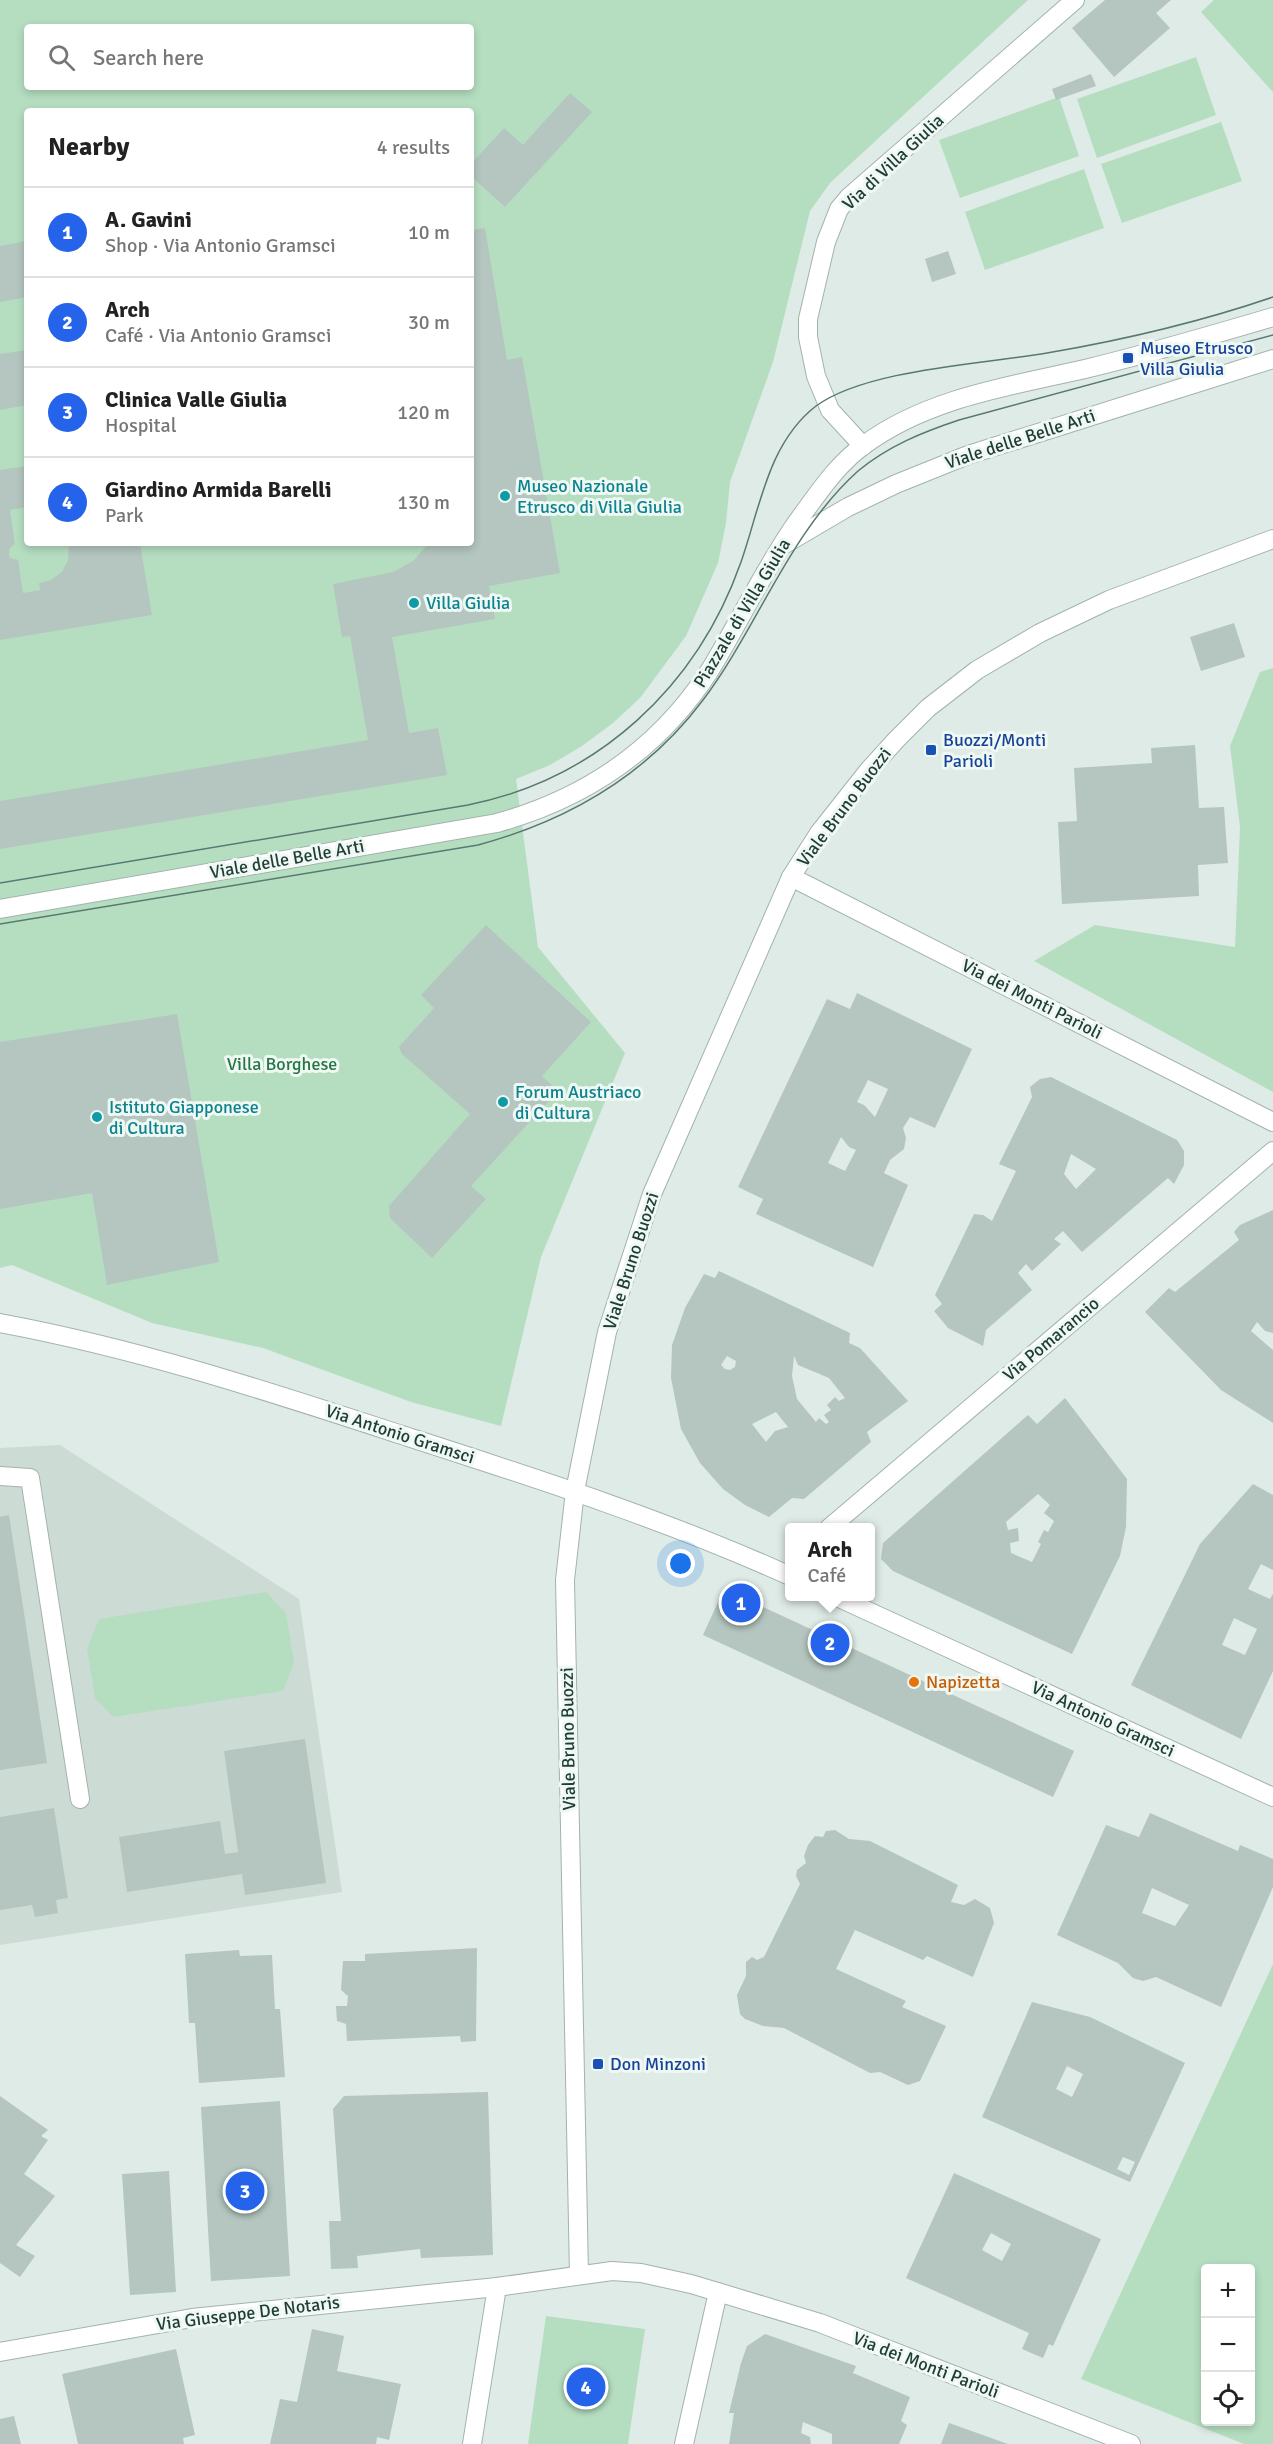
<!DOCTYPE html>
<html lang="en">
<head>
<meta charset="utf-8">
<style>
	body { margin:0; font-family:Signika,sans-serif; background:#f6f6f6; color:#222 }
	.controls { position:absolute; right:18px; bottom:18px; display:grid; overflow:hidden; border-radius:6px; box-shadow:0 3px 9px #0003 }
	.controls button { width:54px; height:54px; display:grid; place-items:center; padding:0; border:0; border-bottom:2px solid #e0e0e0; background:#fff; color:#222; font:30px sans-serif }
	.you { position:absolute; left:681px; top:1564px; width:21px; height:21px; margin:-15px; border:4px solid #fff; border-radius:50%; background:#1a73e8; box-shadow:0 0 0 9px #1a73e833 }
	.badge { display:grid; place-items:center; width:39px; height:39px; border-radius:50%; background:#2563eb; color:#fff; font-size:20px; font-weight:700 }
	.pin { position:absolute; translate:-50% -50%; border:3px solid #fff; box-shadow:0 2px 6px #0006 }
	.popup { position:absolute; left:785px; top:1523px; width:90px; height:78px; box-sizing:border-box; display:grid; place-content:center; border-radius:6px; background:#fff; filter:drop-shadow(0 2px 4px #0005); font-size:20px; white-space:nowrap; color:#767676 }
	.popup b { font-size:22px; color:#222 }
	.popup::after { content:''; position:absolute; left:50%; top:100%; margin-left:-12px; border:12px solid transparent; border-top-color:#fff }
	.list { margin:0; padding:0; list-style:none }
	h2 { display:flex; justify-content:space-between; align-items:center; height:78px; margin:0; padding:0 24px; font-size:26px }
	h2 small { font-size:20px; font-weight:400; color:#767676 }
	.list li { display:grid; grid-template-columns:39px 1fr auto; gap:18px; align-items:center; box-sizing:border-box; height:90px; padding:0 24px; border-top:2px solid #e0e0e0 }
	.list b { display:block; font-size:22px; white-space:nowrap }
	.list p { margin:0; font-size:20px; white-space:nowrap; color:#767676 }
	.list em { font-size:20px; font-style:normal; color:#767676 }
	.icon { flex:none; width:33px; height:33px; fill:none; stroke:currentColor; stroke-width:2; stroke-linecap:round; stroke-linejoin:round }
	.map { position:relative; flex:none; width:1273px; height:2444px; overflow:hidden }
	.search { position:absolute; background:#fff; box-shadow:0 3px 9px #0003; left:24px; top:24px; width:450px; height:66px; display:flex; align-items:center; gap:15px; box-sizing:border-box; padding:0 21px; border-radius:6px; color:#767676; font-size:22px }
	.panel { position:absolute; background:#fff; box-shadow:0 3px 9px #0003; left:24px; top:108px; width:450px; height:438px; border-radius:6px }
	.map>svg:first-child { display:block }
</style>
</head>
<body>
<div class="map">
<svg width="1273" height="2444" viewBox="0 0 1273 2444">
	<rect width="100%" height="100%" fill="#dfebe6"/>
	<path fill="#cddbd5" d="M60 1445 299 1599 342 1892 0 1945V1448Z"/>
	<g fill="#b5dec1" fill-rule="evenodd">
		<path d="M0 0H1028L830 183 810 211 773 362 730 482 726 523 718 563 686 636 640 698 613 723 582 746 550 765 516 779 538 947 625 1053 541 1257 501 1426 411 1402 263 1348 152 1323 12 1265 0 1268ZM27 27H471V87H27ZM27 111H471V543H27Z"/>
		<path d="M1214 0H1273V92L1201 12Z"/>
		<path d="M1196 57 1216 115 1097 158 1077 99Z"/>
		<path d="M1059 97 1079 156 960 198 939 140Z"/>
		<path d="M1221 122 1242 181 1122 223 1101 164Z"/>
		<path d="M1084 169 1104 228 985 270 965 212Z"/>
		<path d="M1273 668V1092L1034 961 1095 925 1235 947 1240 827 1230 746 1260 672Z"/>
		<path d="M266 1592 286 1613 294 1662 283 1691 113 1717 95 1698 87 1649 99 1619Z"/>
		<path d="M1273 1964V2444H1244L1081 2379ZM1206 2268H1250V2422H1206Z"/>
		<path d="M546 2316 645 2329 628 2444H528Z"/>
	</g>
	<g fill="#b4c6bf" fill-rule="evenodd">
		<path d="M1105 0H1171L1156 13 1170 28 1114 77 1072 28Z"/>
		<path d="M1091 74 1096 86 1056 100 1052 89Z"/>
		<path d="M570 93 592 112 505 207 471 176V164L504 128 523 145Z"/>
		<path d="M485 228 507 360 522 357 560 573 489 586 495 619 392 637 409 733 438 728 447 775 0 849V801L368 740 350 636 342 637 333 584 393 572 413 561 429 543H471L473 366 471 230Z"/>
		<path d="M27 241V297L0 302V246Z"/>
		<path d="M948 251 956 274 932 282 925 259Z"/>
		<path d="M27 350V405L0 410V354Z"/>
		<path d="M27 466V507L10 510 15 544 10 548 9 554 10 558 18 560 23 593 40 590 39 583 51 580 62 572 68 560 69 543H140L152 615 0 640V470Z"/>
		<path d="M1234 623 1245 657 1201 671 1190 637Z"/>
		<path d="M1195 745 1199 808 1224 807 1228 863 1198 865 1199 896 1062 904 1058 822 1077 821 1074 768 1152 763 1151 748Z"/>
		<path d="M486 925 591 1022 542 1076 558 1091 471 1186 486 1199 432 1258 390 1218 389 1206 470 1114 402 1054 399 1047 434 1008 421 995Z"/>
		<path d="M857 993 972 1049 935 1128 910 1117 903 1128 906 1138 904 1149 890 1160 884 1173 908 1185 873 1267 756 1214 763 1199 738 1187 827 999 850 1009ZM868 1080 888 1089 875 1117 864 1105 857 1102ZM841 1137 849 1147 856 1150 845 1171 828 1163Z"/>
		<path d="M177 1014 219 1262 107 1285 92 1193 0 1209V1042Z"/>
		<path d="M1051 1077 1177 1140 1184 1151V1165L1174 1184 1168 1178 1082 1252 1063 1231 1054 1239 1061 1244 1032 1271 1026 1264 1018 1273 1032 1290 986 1330 983 1346 948 1328 934 1311 942 1304 935 1295 974 1214 983 1215 992 1221 1016 1171 999 1164 1032 1097 1030 1087 1040 1079ZM1071 1154 1096 1169 1076 1189 1064 1174Z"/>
		<path d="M1273 1210V1333L1265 1331 1257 1322 1251 1331 1273 1350V1423L1221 1390 1145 1312 1169 1288 1175 1292 1239 1240 1234 1232 1240 1225Z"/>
		<path d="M719 1271 850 1333 849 1343 860 1348 908 1401 867 1432 871 1442 804 1499 792 1498 769 1517 745 1505 723 1489 700 1463 681 1429 671 1378 672 1345 685 1308 704 1274 715 1278ZM727 1356 736 1361 735 1367 730 1370 725 1369 721 1365ZM794 1356 798 1365 829 1378 845 1398 839 1401 835 1397 827 1405 831 1410 824 1415 829 1422 826 1424 819 1418 816 1422 797 1399 792 1376ZM776 1412 788 1427 775 1431 766 1442 752 1424Z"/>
		<path d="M1065 1398 1127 1479 1126 1527 1120 1556 1072 1654 893 1571 881 1559 883 1543 1028 1415 1037 1424ZM1038 1494 1050 1505 1044 1513 1054 1521 1048 1532 1044 1530 1038 1542 1041 1544 1032 1562 1011 1553 1010 1543 1019 1541 1018 1528 1008 1530 1006 1522Z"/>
		<path d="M1253 1484 1273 1495V1570L1261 1564 1248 1589 1270 1599 1273 1594V1671L1241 1739 1131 1685 1200 1544ZM1234 1618 1257 1629 1245 1655 1222 1645Z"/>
		<path d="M9 1515 47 1763 0 1770V1517Z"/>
		<path d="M724 1589 1074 1751 1053 1797 703 1635Z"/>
		<path d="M305 1739 326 1883 245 1895 242 1874 127 1892 119 1837 220 1821 225 1854 238 1852 224 1751Z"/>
		<path d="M54 1808 68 1898 56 1900 58 1913 35 1917 32 1905 0 1910V1817Z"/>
		<path d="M1150 1813 1238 1851 1240 1845 1273 1859V1887L1221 2007 1156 1977 1143 1981 1133 1978 1118 1963 1057 1935 1106 1825 1139 1837ZM1152 1888 1189 1905 1175 1926 1142 1913Z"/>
		<path d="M835 1830 849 1839 870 1841 958 1885 951 1902 964 1905 975 1899 990 1908 994 1923 973 1977 927 1956 923 1960 855 1930 836 1969 906 2001 902 2007 946 2026 920 2081 908 2085 880 2072 870 2073 784 2028 763 2026 745 2019 740 2014 737 1995 746 1976V1962L752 1957 757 1960 764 1957 800 1884 796 1876 797 1870 806 1863 804 1856 808 1845 815 1836 823 1837 826 1831Z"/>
		<path d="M477 1948 476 2041 461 2042 460 2036 347 2041 346 2024 337 2021 336 2006H347L348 1996 341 1990 343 1961H365V1954Z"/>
		<path d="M239 1950 240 1956 272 1955 275 2009H280L285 2077 199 2083 195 2023H189L185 1954Z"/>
		<path d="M1032 2002 1090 2017 1185 2063 1130 2182 982 2117ZM1067 2066 1083 2074 1072 2097 1056 2089ZM1123 2157 1135 2162 1129 2175 1117 2169Z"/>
		<path d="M488 2092 493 2255 421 2258 420 2249 357 2256 358 2268 331 2269 329 2221H341L333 2109 344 2096Z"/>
		<path d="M0 2096 48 2130 41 2136 48 2140 24 2174 55 2196 16 2245 35 2256 20 2277 0 2263Z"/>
		<path d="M280 2101 290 2276 211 2281 201 2107Z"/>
		<path d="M169 2171 176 2292 130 2295 122 2174Z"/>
		<path d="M954 2173 1101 2239 1053 2346 1049 2344 1043 2358 1022 2349 1029 2333 906 2278ZM991 2233 1011 2244 1002 2261 982 2250Z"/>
		<path d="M312 2329 344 2336 337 2371 401 2384 389 2440 377 2437 376 2444H270L280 2399 297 2402Z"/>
		<path d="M765 2334 856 2366 853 2373 910 2397 901 2421 907 2425 899 2444H832V2434L803 2422 801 2433 810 2437 811 2444H729L734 2413H729L741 2363 747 2346Z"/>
		<path d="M176 2349 195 2435 183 2438 184 2444H78L62 2374Z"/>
		<path d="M14 2416 21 2444H0V2419Z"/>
		<path d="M949 2423 1008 2444H941Z"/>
	</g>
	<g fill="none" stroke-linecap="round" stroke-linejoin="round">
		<g stroke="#a2b3ad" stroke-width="20">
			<g id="minor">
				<path d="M863 446 830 410 816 376 808 337V319L826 242 839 209 849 197 1075 0"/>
				<path d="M785 544 848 507 896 484 968 455 1273 359"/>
				<path d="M791 877 1273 1122"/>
				<path d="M0 909 497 823C587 798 659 749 710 670 740 621 764 569 797 522 817 495 836 465 864 445 929 397 1012 386 1089 368 1151 353 1212 335 1273 317"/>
				<path d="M0 1323C140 1349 267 1391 402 1435 532 1477 664 1519 790 1576"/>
				<path d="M0 1476 30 1478 80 1799"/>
				<path d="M829 1528 1273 1151"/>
				<path d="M835 1596 1273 1797"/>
				<path d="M579 2274 565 1580 575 1491 607 1332 652 1194 791 877 819 833 868 771 896 740 928 708 977 670 1040 633 1109 600 1273 539"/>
				<path d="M0 2352 192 2318 497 2287"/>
				<path d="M472 2444 497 2287 612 2271 641 2273 691 2284 820 2323 1131 2444"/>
				<path d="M684 2444 718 2292"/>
			</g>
		</g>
		<use href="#minor" stroke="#fff" stroke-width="18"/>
		<g stroke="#597870" stroke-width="1.5">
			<path d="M0 883 468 805C598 779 697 687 741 562 760 508 768 443 816 406 867 369 984 364 1047 353 1123 340 1200 322 1273 297"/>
			<path d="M0 924 478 845C567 821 646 776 703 700 758 627 789 533 858 471 888 446 923 432 959 420L1273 335"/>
		</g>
	</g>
	<g fill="#1a4fb4" stroke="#eff8f3" stroke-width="2">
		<rect x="1122" y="352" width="12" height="12" rx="3"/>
		<rect x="925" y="744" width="12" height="12" rx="3"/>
		<rect x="592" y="2058" width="12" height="12" rx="3"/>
	</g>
	<g fill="#0f9aa8" stroke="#eff8f3" stroke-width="2">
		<circle cx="505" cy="496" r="6"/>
		<circle cx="414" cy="603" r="6"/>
		<circle cx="503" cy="1102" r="6"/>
		<circle cx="97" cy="1117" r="6"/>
	</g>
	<circle fill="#e8710a" stroke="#eff8f3" stroke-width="2" cx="914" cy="1682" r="6"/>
	<g text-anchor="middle" stroke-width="6" stroke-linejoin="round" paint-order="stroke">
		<g font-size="18" fill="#1f3c35" stroke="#eff8f3">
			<text transform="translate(893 162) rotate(-43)" y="6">Via di Villa Giulia</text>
			<text transform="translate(1020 439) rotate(-18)" y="6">Viale delle Belle Arti</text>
			<text transform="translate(742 613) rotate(-59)" y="6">Piazzale di Villa Giulia</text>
			<text transform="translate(844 807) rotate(-53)" y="6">Viale Bruno Buozzi</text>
			<text transform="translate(287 859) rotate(-10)" y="6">Viale delle Belle Arti</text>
			<text transform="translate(1032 999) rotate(27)" y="6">Via dei Monti Parioli</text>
			<text transform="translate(631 1261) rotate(-72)" y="6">Viale Bruno Buozzi</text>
			<text transform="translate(1051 1339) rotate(-40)" y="6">Via Pomarancio</text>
			<text transform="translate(400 1434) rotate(18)" y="6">Via Antonio Gramsci</text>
			<text transform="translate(1103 1719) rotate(25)" y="6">Via Antonio Gramsci</text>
			<text transform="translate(568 1739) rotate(-91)" y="6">Viale Bruno Buozzi</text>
			<text transform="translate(248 2313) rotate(-7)" y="6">Via Giuseppe De Notaris</text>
			<text transform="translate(926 2365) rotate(21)" y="6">Via dei Monti Parioli</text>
		</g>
		<g font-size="18" fill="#164399" stroke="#eff8f3" text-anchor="start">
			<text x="1140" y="354">Museo Etrusco<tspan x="1140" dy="21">Villa Giulia</tspan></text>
			<text x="943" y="746">Buozzi/Monti<tspan x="943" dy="21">Parioli</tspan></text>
			<text x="610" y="2070">Don Minzoni</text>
		</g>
		<g font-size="18" fill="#0d838f" stroke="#eff8f3" text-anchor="start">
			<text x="517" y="492">Museo Nazionale<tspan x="517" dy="21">Etrusco di Villa Giulia</tspan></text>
			<text x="426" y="609">Villa Giulia</text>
			<text x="515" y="1098">Forum Austriaco<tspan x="515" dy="21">di Cultura</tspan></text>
			<text x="109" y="1113">Istituto Giapponese<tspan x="109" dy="21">di Cultura</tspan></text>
		</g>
		<g font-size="18" fill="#267645" stroke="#eff8f3">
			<text x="282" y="1070">Villa Borghese</text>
		</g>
		<g font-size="18" fill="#c56008" stroke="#eff8f3" text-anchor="start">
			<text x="926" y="1688">Napizetta</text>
		</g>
	</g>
</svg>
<div class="controls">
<button>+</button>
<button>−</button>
<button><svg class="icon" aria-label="locate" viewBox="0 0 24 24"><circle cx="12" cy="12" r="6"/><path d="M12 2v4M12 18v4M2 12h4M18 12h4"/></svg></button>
</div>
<div class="you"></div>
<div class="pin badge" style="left:741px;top:1603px">1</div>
<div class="pin badge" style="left:830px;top:1643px">2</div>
<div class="popup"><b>Arch</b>Café</div>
<div class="pin badge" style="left:245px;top:2191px">3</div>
<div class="pin badge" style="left:586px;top:2387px">4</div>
<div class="search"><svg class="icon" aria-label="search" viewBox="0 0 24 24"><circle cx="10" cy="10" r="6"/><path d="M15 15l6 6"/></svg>Search here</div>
<section class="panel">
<h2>Nearby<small>4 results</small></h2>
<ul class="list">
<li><span class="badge">1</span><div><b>A. Gavini</b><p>Shop · Via Antonio Gramsci</p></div><em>10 m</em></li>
<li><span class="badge">2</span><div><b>Arch</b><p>Café · Via Antonio Gramsci</p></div><em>30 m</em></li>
<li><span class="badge">3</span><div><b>Clinica Valle Giulia</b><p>Hospital</p></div><em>120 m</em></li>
<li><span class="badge">4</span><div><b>Giardino Armida Barelli</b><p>Park</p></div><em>130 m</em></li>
</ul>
</section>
</div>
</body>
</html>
